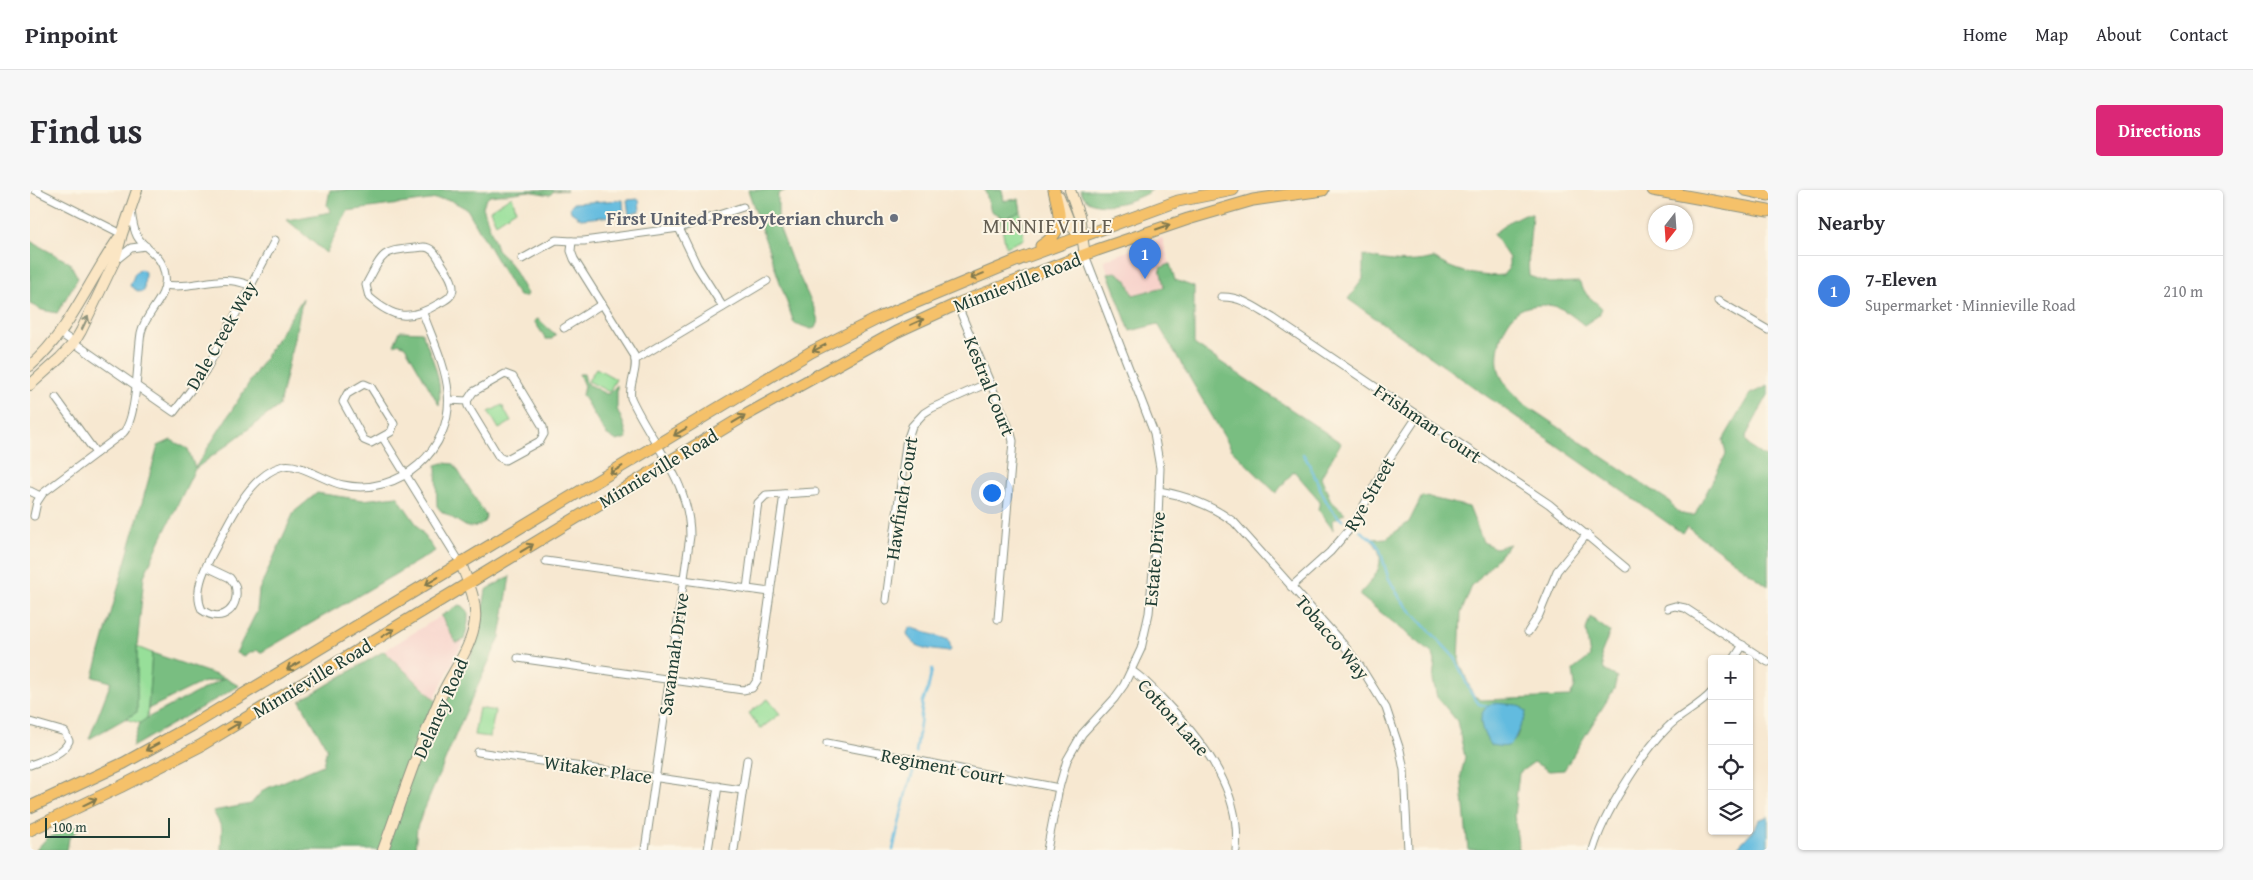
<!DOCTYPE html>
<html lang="en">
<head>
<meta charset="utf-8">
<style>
	body { margin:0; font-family:"Gentium Book Plus",serif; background:#f7f7f7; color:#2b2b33 }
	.controls { position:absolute; right:15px; bottom:15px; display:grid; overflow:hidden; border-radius:5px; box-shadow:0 1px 4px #0004 }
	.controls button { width:45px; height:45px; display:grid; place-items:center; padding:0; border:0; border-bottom:1px solid #e1e1e2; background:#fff; color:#2b2b33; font:25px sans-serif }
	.compass { position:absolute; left:1618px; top:15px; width:45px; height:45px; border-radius:50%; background:#fff; box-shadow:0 1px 4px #0004; rotate:197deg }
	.scale { position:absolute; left:15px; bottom:12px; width:125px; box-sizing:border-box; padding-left:5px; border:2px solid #1f3d34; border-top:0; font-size:14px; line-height:18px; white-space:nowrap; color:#1f3d34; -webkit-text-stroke:4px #fcf5e5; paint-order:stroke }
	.you { position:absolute; left:961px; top:302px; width:18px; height:18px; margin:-12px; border:4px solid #fff; border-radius:50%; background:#1a73e8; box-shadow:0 0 0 8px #1a73e833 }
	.badge { display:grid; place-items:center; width:32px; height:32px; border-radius:50%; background:#db2777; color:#fff; font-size:16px; font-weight:700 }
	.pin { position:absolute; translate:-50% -41px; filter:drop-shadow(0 1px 2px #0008) }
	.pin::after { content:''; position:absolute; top:26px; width:18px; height:15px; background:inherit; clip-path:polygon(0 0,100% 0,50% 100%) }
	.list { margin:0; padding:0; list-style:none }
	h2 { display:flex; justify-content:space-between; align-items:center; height:65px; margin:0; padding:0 20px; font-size:21px }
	h2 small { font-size:16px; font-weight:400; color:#7c7c81 }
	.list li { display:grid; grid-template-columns:32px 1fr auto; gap:15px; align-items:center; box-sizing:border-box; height:70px; padding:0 20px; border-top:1px solid #e1e1e2 }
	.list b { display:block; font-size:19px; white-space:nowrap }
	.list p { margin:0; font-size:16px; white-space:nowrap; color:#7c7c81 }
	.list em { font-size:16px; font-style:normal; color:#7c7c81 }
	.icon { flex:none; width:28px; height:28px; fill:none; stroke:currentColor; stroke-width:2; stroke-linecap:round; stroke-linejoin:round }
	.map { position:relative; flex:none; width:1738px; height:660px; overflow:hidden; border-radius:5px }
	header { display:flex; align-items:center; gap:30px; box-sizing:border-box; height:70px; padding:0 25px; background:#fff; border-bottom:1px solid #e1e1e2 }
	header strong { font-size:24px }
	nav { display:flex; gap:28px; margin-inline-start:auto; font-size:18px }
	.intro { display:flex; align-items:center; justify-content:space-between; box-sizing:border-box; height:120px; padding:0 30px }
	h1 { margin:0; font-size:35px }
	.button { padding:12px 22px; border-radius:5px; background:#db2777; color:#fff; font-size:18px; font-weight:700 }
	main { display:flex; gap:30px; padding:0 30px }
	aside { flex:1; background:#fff; border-radius:5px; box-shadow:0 1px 4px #0004 }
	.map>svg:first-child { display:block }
</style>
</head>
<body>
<header>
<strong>Pinpoint</strong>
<nav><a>Home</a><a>Map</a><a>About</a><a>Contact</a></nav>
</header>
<div class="intro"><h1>Find us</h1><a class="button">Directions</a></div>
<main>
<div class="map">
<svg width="1738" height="660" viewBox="0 0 1738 660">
	<rect width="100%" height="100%" fill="#fcf5e5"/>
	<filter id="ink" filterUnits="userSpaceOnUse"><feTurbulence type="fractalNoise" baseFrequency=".02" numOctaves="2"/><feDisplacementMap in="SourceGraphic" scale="10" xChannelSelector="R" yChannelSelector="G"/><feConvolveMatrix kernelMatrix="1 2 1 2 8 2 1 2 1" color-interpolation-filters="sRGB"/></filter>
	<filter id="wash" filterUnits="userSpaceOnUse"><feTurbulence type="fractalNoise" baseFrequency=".0096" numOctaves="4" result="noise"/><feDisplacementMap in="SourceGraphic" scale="20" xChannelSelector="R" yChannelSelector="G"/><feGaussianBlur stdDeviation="1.12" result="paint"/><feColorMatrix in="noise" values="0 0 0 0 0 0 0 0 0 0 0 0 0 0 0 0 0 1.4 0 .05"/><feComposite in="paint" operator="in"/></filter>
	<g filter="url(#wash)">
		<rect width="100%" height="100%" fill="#f7e8d1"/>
		<g fill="#f7d0c9">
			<path d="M1132 48 1140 74 1130 78 1134 97 1102 105 1097 90 1087 82 1078 83 1074 70Z"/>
			<path d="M411 426 426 453 434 450 404 509 354 461Z"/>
		</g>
		<g fill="#97df99" stroke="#5b8e66">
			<path d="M964 0H972L974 11 989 9 994 49 976 57Z"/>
			<path d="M482 6 486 20 466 33 460 20Z"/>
			<path d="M566 178 586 189 579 202 558 191Z"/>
			<path d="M472 215 481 232 469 239 459 222Z"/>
			<path d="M107 457 122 463 117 528 110 533 96 529 107 522Z"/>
			<path d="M738 509 750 524 730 539 719 523Z"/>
			<path d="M449 518 465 521 460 547 444 545Z"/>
		</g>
		<g fill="#79be81" stroke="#4c7e5a" fill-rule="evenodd">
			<path d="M300 0H350L354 3 357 0H537L524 1 520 5 499 1 468 5 460 6 455 11 453 17 467 59 481 75 497 104 495 107 489 106 483 98 437 19 420 10 407 9 317 21 296 63 257 30 301 22 297 15Z"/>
			<path d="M718 0H756L748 4V34L762 71 785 120 788 131 785 138 781 139 764 133Z"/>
			<path d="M955 0H972L974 11 989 9 991 22 974 28 961 21Z"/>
			<path d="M1050 0H1122C1106 11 1059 27 1050 0Z"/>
			<path d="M1494 24H1502C1501 45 1497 65 1499 86L1519 93 1549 92 1557 105 1572 118 1569 125 1554 135C1545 128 1535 119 1524 116 1514 114 1499 115 1490 120 1472 131 1463 165 1470 184 1475 196 1486 205 1494 214L1639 311C1646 321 1653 327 1665 325L1696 264 1693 250 1720 204 1738 196V205L1716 246C1716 259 1728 262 1738 268V396L1657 337 1652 343 1318 109 1333 89V65C1355 72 1381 74 1404 68 1422 81 1450 88 1473 85L1479 78V68L1463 44 1480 31Z"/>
			<path d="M0 51 40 73 48 88 27 123 12 120 0 114Z"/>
			<path d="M1140 74 1145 90 1164 97V154L1311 253 1291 287 1301 311 1315 323 1302 331 1303 340 1288 319 1290 311 1264 281 1246 303 1202 260 1128 134 1100 141 1078 83 1086 82 1097 90 1103 105 1134 97 1130 78Z"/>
			<path d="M273 108 249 216 165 279 130 351 114 386 107 457V522L59 549 81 492 63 487 128 256 141 250 158 259 165 278Z"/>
			<path d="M508 129 526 145 522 149H516L504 131Z"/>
			<path d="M370 141 392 142C401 166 413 189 409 215L375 156 369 153 364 155Z"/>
			<path d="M549 184H554L556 192 561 196 576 204 580 203 587 195V219L594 235 597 248 587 251 576 244 552 205 554 196Z"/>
			<path d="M413 273 424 274 456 326C455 336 446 337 437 337L411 321 407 316 406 275Z"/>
			<path d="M287 303 333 310 367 306 405 361 230 463 227 460 214 466 206 463 227 421 229 400 264 322Z"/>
			<path d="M1392 306 1439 317 1453 352 1465 358 1480 354 1442 396 1431 423 1429 471 1443 505 1451 510 1540 507 1545 496 1543 480 1560 467 1556 440 1560 427 1580 442 1571 464 1574 480 1587 487 1584 499 1534 580 1519 581 1504 572 1489 583 1484 625 1489 660H1438L1431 585 1435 567 1427 531 1407 507 1403 490 1405 471 1403 464 1329 405C1344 388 1361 371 1341 349L1357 348 1379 332ZM1463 513 1492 517 1490 537 1486 549 1456 548 1451 533Z"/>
			<path d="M480 386 470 447 429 537 387 637 385 660H191L192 638 183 621 221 614 233 600 293 575 297 558 270 511 354 461 413 517 440 468 449 443 456 400Z"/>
			<path d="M429 415 433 416 438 421V433L434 450 426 453 411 426Z"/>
			<path d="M122 463 195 488 209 496 102 557 110 533 117 528 193 489 171 493 118 519Z"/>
			<path d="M50 633 51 637 39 648 37 660H6L16 649Z"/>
		</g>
		<g fill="#62bbdf" stroke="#407c8a">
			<path d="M609 9 610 21 599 25 597 10Z"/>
			<path d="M593 10 594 25 551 29 541 22 540 17 543 13Z"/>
			<path d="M111 79 115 82 114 101 109 102 100 96 105 83Z"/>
			<path d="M880 437 919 450 921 460 919 462C905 460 882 460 877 443Z"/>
			<path d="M1463 513 1488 515 1496 521C1496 528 1493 531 1490 537 1481 556 1483 559 1460 555 1451 540 1444 522 1463 513Z"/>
			<path d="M1738 626V660H1705L1726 637 1729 630Z"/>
		</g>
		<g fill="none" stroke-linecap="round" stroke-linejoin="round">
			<g stroke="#62bbdf" stroke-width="2.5">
				<path d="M1273 264C1288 285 1291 314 1312 330"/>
				<path d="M1330 341 1345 351 1350 360 1358 387 1371 410 1425 468 1441 503 1449 514 1456 516"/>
				<path d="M886 563 893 511 898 499 902 479"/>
				<path d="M863 660 876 603 884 579"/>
			</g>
		</g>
	</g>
	<g filter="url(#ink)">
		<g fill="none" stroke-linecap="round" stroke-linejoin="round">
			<g stroke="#8b9282" stroke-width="9">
				<g id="street">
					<path d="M5 0 92 44"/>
					<path d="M649 38 713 17"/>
					<path d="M393 57C402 57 406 64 410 71 415 79 423 89 423 98 423 107 415 110 408 114 380 131 364 129 339 107L336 95C356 57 352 62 393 57Z"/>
					<path d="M492 69 526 50 542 51"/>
					<path d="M86 70 101 58 116 56"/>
					<path d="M135 95C167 100 189 82 221 96"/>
					<path d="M1191 107C1211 106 1226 118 1243 128L1519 314 1596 378"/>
					<path d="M1688 111 1738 140"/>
					<path d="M927 114 980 240 983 251 968 429"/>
					<path d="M534 138 572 114"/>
					<path d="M30 143 144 222 176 180 245 50"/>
					<path d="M605 170 737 91"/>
					<path d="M475 184 483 187 513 237 514 244 510 251 475 270 469 267 438 216 437 211 443 202Z"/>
					<path d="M334 194 341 197 364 234 361 242 341 253 334 250 313 212 317 204Z"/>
					<path d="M26 208 66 263"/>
					<path d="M419 210 437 211"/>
					<path d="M353 248 431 374"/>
					<path d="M0 301 10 306"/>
					<path d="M1129 301C1158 306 1181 315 1204 332L1313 454 1330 476 1356 518 1370 560 1374 580 1378 660"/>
					<path d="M4 326 7 312 13 303 93 243C108 227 107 167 111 143 115 122 139 108 135 85 132 63 116 62 107 46 103 38 102 28 101 20"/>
					<path d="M516 371 740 402"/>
					<path d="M177 377 200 388 205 395C211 417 193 435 172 420 162 400 177 373 187 355 201 328 220 285 253 276 269 272 296 292 313 295 369 307 424 260 418 202 416 176 402 148 393 123"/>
					<path d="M1261 397 1300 362 1324 334 1357 272 1387 227"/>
					<path d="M717 399 727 319 728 313 736 305 785 302"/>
					<path d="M856 410 876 254 882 236 894 223 902 218 960 192"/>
					<path d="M1638 418 1645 416 1655 418 1738 472"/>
					<path d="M1498 442 1509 425 1527 381 1557 344"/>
					<path d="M488 468 713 500 722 498 728 489 754 304"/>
					<path d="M1704 469 1713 455"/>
					<path d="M1102 481C1116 490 1127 503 1138 515 1175 554 1212 603 1206 660"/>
					<path d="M0 532 35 542 39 551C33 565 13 570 0 575"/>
					<path d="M797 553 1029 598"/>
					<path d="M448 562 712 600"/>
					<path d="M615 660 660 346C660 291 623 256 601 208 598 194 609 180 604 165L544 69 541 61 542 51H554L649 38 667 76 693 117"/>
					<path d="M678 660 688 596"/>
					<path d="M704 660 717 570"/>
					<path d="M1017 660 1029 598 1037 570 1052 544 1084 509 1094 495 1111 459 1119 423 1128 328 1130 278 1124 243 1055 65"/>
					<path d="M1563 660C1573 625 1611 564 1637 538 1650 524 1669 517 1682 502"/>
				</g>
			</g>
			<g stroke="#8b9282" stroke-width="12">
				<g id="secondary">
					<path d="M1040 0 1049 26 1055 65"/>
					<path d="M1029 6 1041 36 1050 46"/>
					<path d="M0 176C40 141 58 92 88 49"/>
					<path d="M0 195 30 168 44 153 51 141 85 70 92 44 107 0"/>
					<path d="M353 660C371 611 387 561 408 513 419 485 442 460 445 430 447 410 438 392 431 374"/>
				</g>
			</g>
			<g stroke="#8b9282" stroke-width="13">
				<g id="primary">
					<path d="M1623 0 1738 21"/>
					<path d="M1715 0 1738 5"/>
					<path d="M1011 56C1036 40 1030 25 1024 0"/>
					<path d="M0 617 94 573 161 536 781 162 851 127 993 68 1148 11 1203 0"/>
					<path d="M0 640 90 597 170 556 716 225 866 142 927 114 1067 60 1158 29 1223 10 1293 0"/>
				</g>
			</g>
			<use href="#street" stroke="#fff" stroke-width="7"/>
			<use href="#secondary" stroke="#fbe6c4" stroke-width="10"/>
			<use href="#primary" stroke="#f5c16b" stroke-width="11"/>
		</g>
		<defs><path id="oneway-shaft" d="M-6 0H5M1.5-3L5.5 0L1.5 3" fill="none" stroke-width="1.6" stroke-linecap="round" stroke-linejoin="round" transform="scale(1.25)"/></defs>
		<g stroke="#7f784d">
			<use href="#oneway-shaft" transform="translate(1133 37) rotate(-19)"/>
			<use href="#oneway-shaft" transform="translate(947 86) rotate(158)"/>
			<use href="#oneway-shaft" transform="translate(887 132) rotate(-24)"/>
			<use href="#oneway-shaft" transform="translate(789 158) rotate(153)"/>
			<use href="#oneway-shaft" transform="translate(709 229) rotate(-31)"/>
			<use href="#oneway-shaft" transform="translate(650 242) rotate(149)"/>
			<use href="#oneway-shaft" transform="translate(586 280) rotate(149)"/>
			<use href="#oneway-shaft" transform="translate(497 358) rotate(-31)"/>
			<use href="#oneway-shaft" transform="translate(402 391) rotate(149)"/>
			<use href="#oneway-shaft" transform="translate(358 443) rotate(-31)"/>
			<use href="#oneway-shaft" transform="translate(263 476) rotate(149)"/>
			<use href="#oneway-shaft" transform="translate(204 536) rotate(-31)"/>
			<use href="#oneway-shaft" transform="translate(122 557) rotate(152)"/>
			<use href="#oneway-shaft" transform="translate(60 612) rotate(-26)"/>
		</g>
		<use stroke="#8d927c" href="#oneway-shaft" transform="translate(55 133) rotate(-64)"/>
	</g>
	<circle fill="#6b7280" stroke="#fcf5e5" stroke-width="2" cx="864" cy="28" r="5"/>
	<g text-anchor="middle" stroke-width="4" stroke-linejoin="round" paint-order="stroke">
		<g font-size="19" font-weight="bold" fill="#5b616d" stroke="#fcf5e5" text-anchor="end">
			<text x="854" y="35">First United Presbyterian church</text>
		</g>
		<g font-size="19" fill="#1f3d34" stroke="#fcf5e5">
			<text transform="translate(987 92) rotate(-21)" y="7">Minnieville Road</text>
			<text transform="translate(191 145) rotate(-60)" y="7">Dale Creek Way</text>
			<text transform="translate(960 196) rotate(68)" y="7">Kestral Court</text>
			<text transform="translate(1398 233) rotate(34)" y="7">Frishman Court</text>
			<text transform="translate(628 278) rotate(-31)" y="7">Minnieville Road</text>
			<text transform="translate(1339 304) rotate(-60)" y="7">Rye Street</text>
			<text transform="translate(871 308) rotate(-81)" y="7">Hawfinch Court</text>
			<text transform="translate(1124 369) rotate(-85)" y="7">Estate Drive</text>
			<text transform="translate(1303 447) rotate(50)" y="7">Tobacco Way</text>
			<text transform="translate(643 464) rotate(-82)" y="7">Savannah Drive</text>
			<text transform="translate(282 488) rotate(-31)" y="7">Minnieville Road</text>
			<text transform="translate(410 518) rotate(-66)" y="7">Delaney Road</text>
			<text transform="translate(1144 527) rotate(48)" y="7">Cotton Lane</text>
			<text transform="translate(913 576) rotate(11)" y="7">Regiment Court</text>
			<text transform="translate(568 579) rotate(8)" y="7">Witaker Place</text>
		</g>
		<g font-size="21" letter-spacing="1" fill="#645e52" stroke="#fcf5e5">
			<text x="1018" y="43">MINNIEVILLE</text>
		</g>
	</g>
</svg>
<div class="controls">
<button>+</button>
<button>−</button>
<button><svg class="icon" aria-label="locate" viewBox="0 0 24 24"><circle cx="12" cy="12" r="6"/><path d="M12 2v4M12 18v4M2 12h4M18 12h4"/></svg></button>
<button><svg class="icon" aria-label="layers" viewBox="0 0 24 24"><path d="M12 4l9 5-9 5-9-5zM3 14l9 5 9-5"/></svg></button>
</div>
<svg class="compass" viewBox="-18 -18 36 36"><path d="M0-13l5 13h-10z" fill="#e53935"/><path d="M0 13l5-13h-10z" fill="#7c7c81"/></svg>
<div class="scale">100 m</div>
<div class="you"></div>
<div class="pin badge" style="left:1115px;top:89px;background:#3f7fe0">1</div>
</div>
<aside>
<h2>Nearby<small></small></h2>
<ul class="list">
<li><span class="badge" style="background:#3f7fe0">1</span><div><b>7-Eleven</b><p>Supermarket · Minnieville Road</p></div><em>210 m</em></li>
</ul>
</aside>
</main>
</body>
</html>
